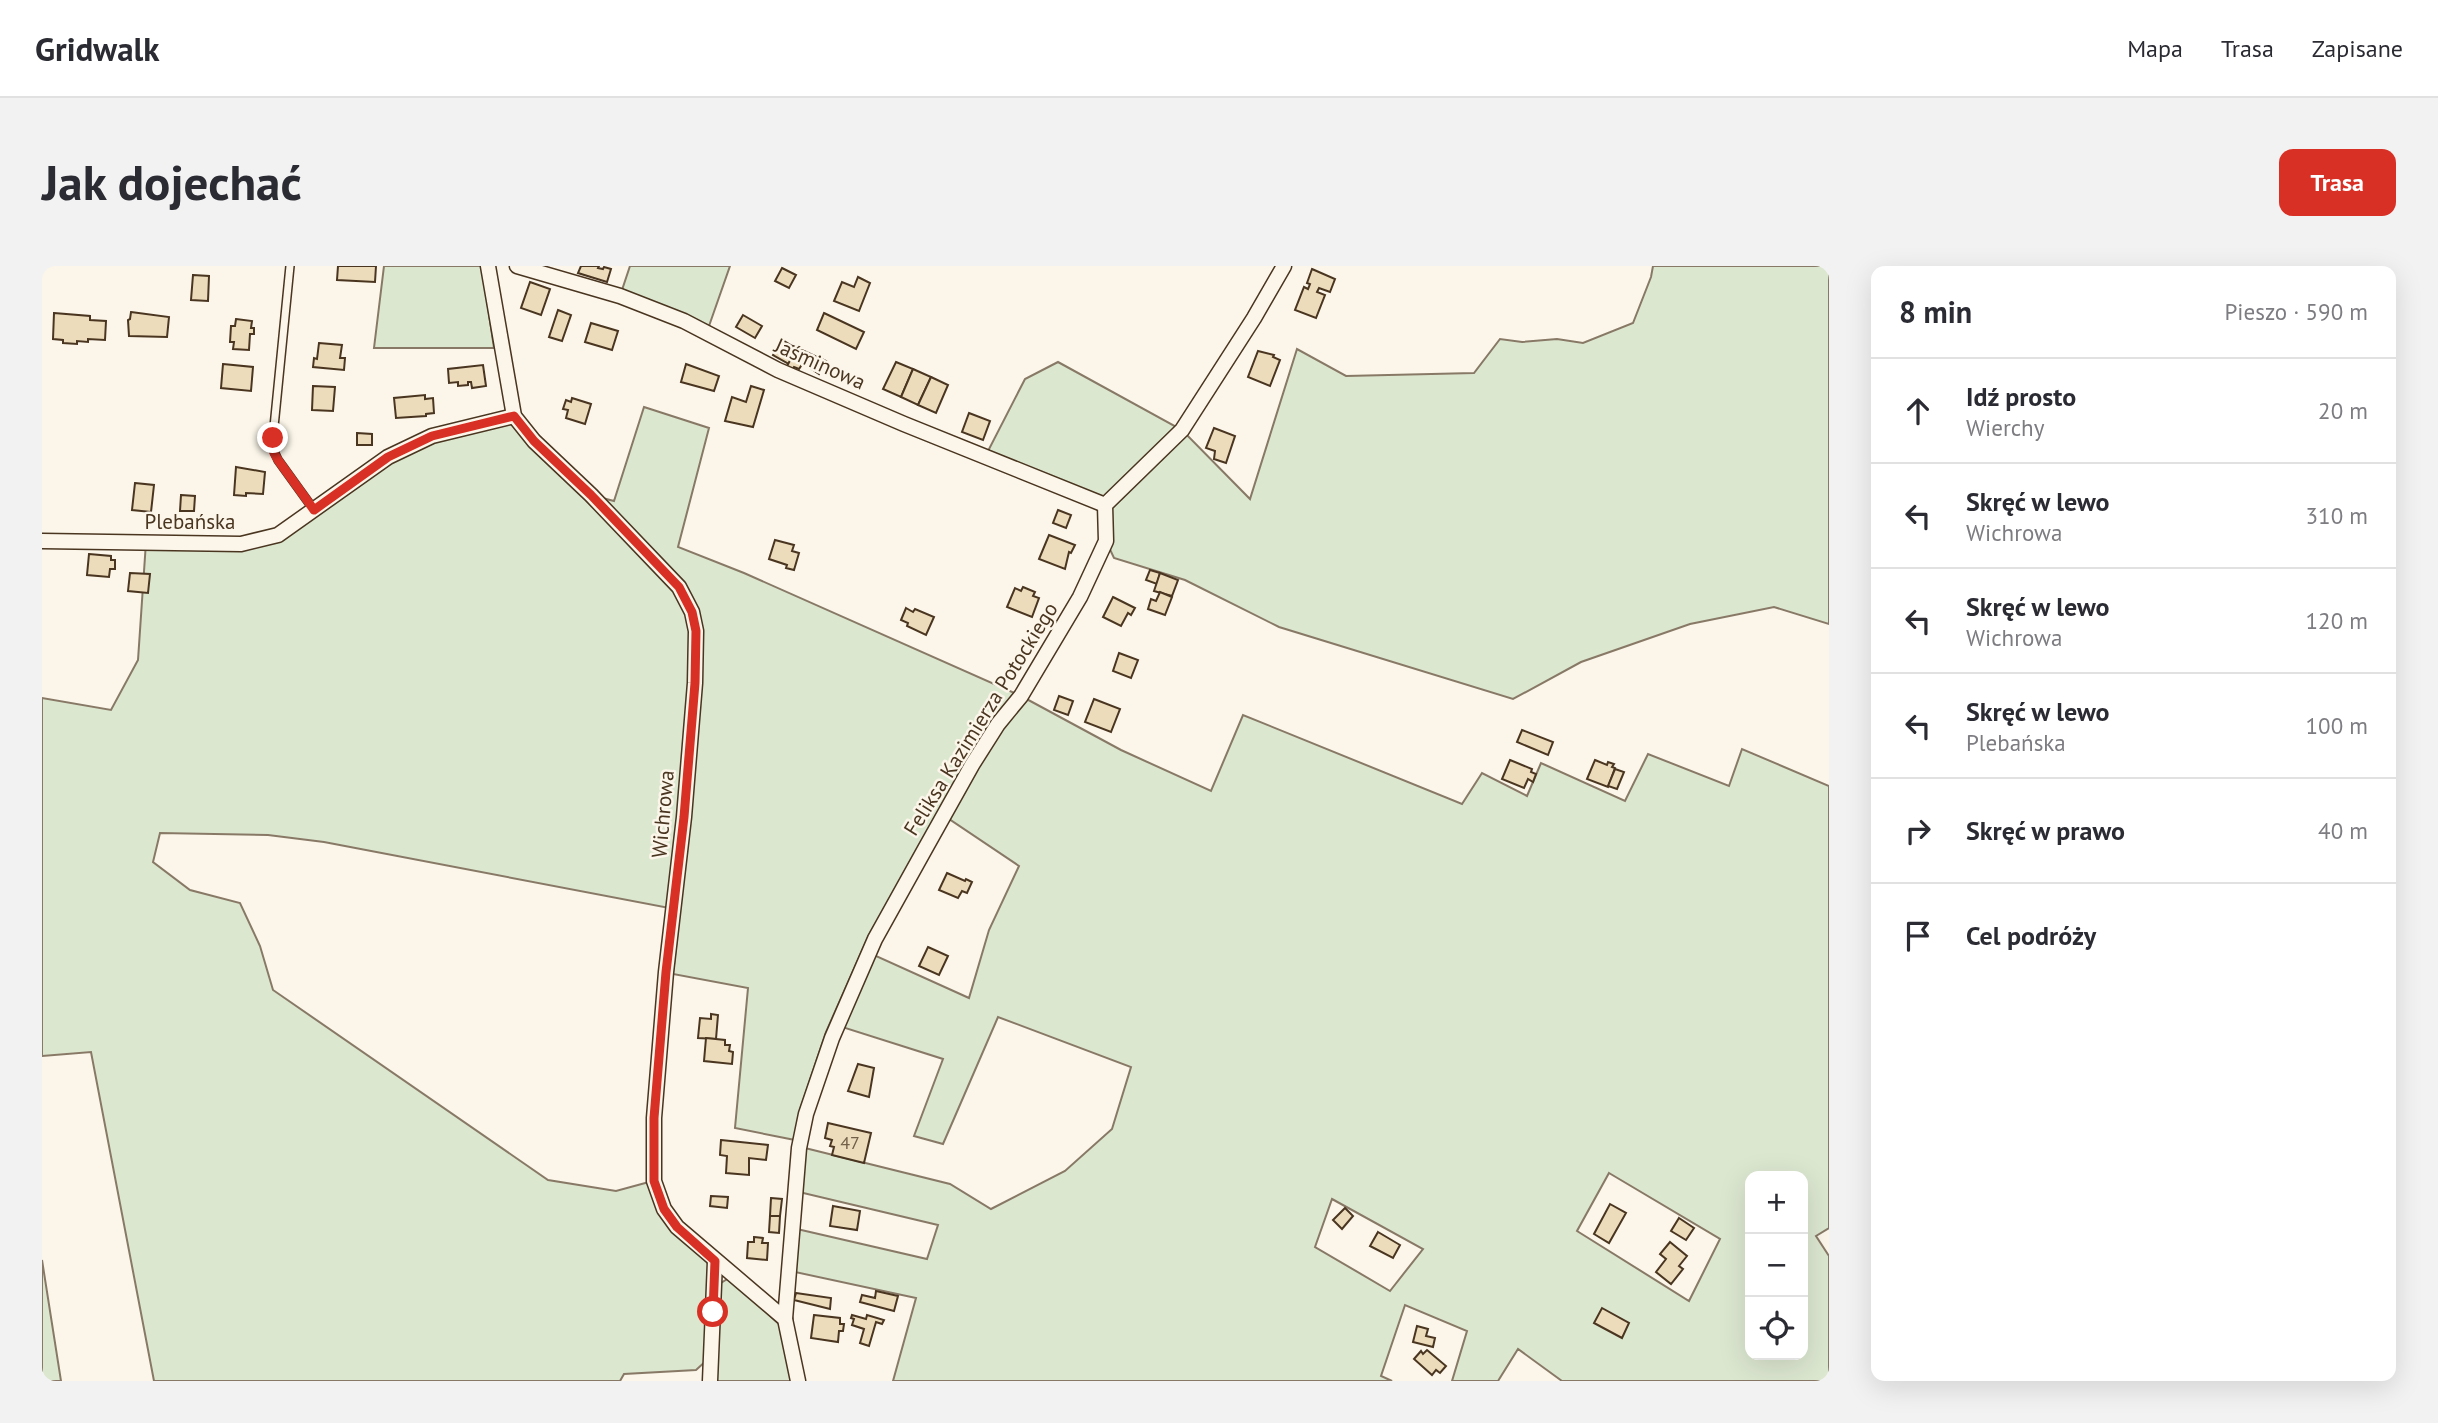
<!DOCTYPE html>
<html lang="pl">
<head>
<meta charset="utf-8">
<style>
	body { margin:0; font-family:"PT Sans",sans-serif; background:#f2f2f3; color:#2b2b33 }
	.controls { position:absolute; right:21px; bottom:21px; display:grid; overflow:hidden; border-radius:14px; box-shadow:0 7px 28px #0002 }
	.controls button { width:63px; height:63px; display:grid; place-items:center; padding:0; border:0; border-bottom:2px solid #e1e1e2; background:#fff; color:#2b2b33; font:35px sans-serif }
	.stop { position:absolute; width:21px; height:21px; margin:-16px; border:5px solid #d93025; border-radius:50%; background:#fff }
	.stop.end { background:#d93025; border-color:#fff; box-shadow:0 2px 7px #0008 }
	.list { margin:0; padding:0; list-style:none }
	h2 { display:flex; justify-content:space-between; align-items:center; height:91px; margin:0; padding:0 28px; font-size:30px }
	h2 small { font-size:23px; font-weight:400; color:#7c7c81 }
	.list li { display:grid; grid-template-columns:46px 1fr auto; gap:21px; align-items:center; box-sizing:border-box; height:105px; padding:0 28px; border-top:2px solid #e1e1e2 }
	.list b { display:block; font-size:26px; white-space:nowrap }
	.list p { margin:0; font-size:23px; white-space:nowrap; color:#7c7c81 }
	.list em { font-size:23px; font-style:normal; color:#7c7c81 }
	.icon { flex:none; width:38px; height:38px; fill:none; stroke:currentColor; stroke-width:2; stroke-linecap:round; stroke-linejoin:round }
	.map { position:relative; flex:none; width:1787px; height:1115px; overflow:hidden; border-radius:14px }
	header { display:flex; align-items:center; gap:42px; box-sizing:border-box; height:98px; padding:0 35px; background:#fff; border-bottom:2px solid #e1e1e2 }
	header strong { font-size:33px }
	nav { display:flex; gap:38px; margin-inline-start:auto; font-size:24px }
	.intro { display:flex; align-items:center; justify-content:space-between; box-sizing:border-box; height:168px; padding:0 42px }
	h1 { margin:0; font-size:49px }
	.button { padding:18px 32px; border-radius:14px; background:#d93025; color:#fff; font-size:24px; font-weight:700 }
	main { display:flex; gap:42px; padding:0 42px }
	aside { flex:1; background:#fff; border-radius:14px; box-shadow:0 7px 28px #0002 }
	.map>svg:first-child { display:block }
</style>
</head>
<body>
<header>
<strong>Gridwalk</strong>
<nav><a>Mapa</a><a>Trasa</a><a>Zapisane</a></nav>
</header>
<div class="intro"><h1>Jak dojechać</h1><a class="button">Trasa</a></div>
<main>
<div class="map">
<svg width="1787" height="1115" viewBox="0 0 1787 1115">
	<rect width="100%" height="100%" fill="#fbf6e9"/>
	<g fill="#dce7d0" stroke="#887966" stroke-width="2" fill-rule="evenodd">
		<path d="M342 0H440L452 82H332Z"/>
		<path d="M588 0H688L667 60 615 38 578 30Z"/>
		<path d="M1611 0H1787V358L1732 341 1648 358 1539 396 1471 433 1237 361 1143 314 1072 292 1064 275 1063 239 945 187 983 113 1016 96 1140 164 1208 233 1255 83 1304 110 1432 107 1458 73 1480 76 1515 73 1541 77 1591 57 1609 11Z"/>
		<path d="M602 141 667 162 636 281 702 307 979 430 1079 484 1169 525 1201 449 1420 538 1440 507 1485 530 1499 497 1583 535 1606 488 1687 520 1700 483 1787 520V962L1774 970 1787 990V1115H1520L1476 1083 1456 1115H1410L1425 1065 1363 1039 1339 1110 1350 1115H851L874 1032 753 1006 755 963 885 993 896 959 757 926 763 882 908 918 949 943 1023 905 1070 863 1089 801 956 751 901 878 872 870 901 793 800 761 832 689 927 732 947 664 977 600 898 547 827 669 784 766 758 844 753 874 693 862 706 722 631 708 638 644 282 576 226 569 118 567 111 596 148 624 198 637 218 680 231 724 506 914 574 925 607 916 619 949 673 995 665 1094 654 1104 582 1108 578 1115H112L49 786 0 790V432L69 444 96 394 104 276 236 269 346 191 472 150 549 229 572 235ZM1567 907 1678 973 1647 1035 1535 965ZM1708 910H1761V1089H1708ZM1290 933 1381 983 1348 1025 1273 981Z"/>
		<path d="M0 994 19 1115H0Z"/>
		<path d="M687 1012 738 1059 752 1115H672L677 1025 679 1017Z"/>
	</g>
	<g fill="#ecdcbc" stroke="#4a3520" stroke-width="2">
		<path d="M296 0H334L333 16 295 14Z"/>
		<path d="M539 0H557L556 2 561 3 562 1 569 3 565 16 536 7Z"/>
		<path d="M740 2 754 9 747 22 733 15Z"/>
		<path d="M1270 3 1293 13 1288 26 1277 22 1275 26 1283 29 1274 52 1253 44 1262 21 1266 23 1268 18 1265 17Z"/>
		<path d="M151 9 167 10 166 35 149 34Z"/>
		<path d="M816 11 828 17 817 45 792 35 800 16 812 21Z"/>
		<path d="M488 16 508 23 499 49 479 42Z"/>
		<path d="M516 44 529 49 520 75 507 71Z"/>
		<path d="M89 46 127 51 125 71 87 70 86 54 88 53Z"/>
		<path d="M12 47 48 50V54L64 55 63 74 46 73V76L35 75V78L21 77V74L11 73Z"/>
		<path d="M782 47 822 66 814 83 775 64Z"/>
		<path d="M701 49 720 60 713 72 694 61Z"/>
		<path d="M194 53 210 55 209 62H212V68H208L207 84 191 83 192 76H188L189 60H193Z"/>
		<path d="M549 57 576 65 570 84 543 76Z"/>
		<path d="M739 73 750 80 748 85 752 87 747 98 731 89Z"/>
		<path d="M277 77 300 79 298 92H303L302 104 271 101 272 92 275 93Z"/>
		<path d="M751 80 784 95 777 108 761 97 757 103 752 101 749 105 744 102 752 87 748 85Z"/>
		<path d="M1216 85 1232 89 1231 91 1238 94 1228 120 1206 111Z"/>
		<path d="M854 96 871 103 859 131 841 123Z"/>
		<path d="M181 98 211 101 209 125 179 122Z"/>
		<path d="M644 98 677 110 672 125 639 116Z"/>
		<path d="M441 99 444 120 430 122 429 116H426V119L416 120V116L407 117 406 103Z"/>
		<path d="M871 103 889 111 876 139 859 131Z"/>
		<path d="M889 111 906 119 894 147 876 139Z"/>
		<path d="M271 120 293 121 291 145 270 144Z"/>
		<path d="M709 120 722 124 711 161 683 155 690 131 704 136Z"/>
		<path d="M383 129V133L391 132 392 147 384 148V150L354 152 352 132Z"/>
		<path d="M530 132 549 138 543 158 524 152 526 144 521 143 524 134 529 136Z"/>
		<path d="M927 147 948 155 941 174 920 166Z"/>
		<path d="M1172 162 1193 170 1184 197 1172 193 1173 185 1164 182Z"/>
		<path d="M315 167 330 168V179H315Z"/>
		<path d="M194 201 223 206 221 228 204 227V230L192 229Z"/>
		<path d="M93 217 112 219 109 246 90 244Z"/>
		<path d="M139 229 153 230 152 245H138Z"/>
		<path d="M1016 244 1029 249 1024 262 1011 257Z"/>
		<path d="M1007 269 1033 279 1029 287 1027 286 1023 303 997 293Z"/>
		<path d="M733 274 752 279 750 285 757 287 752 304 744 302 745 299 727 293Z"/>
		<path d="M47 288 69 290V294H73V303H68L67 311 45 309Z"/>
		<path d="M1108 304 1118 307 1115 318 1104 314Z"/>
		<path d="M88 307 108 308 106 327 86 325Z"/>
		<path d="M1118 307 1136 314 1130 330 1112 325Z"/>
		<path d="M981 321 993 326 991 330 997 332 990 351 965 341 973 322 979 325Z"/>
		<path d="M1118 326 1130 331 1123 349 1106 343 1109 333 1114 335Z"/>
		<path d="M1071 331 1093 342 1089 349 1086 347 1079 360 1061 351Z"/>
		<path d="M864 342 871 346 873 343 892 351 884 369 865 360 866 357 859 354Z"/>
		<path d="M1077 387 1096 394 1089 412 1071 405Z"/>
		<path d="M1017 430 1031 435 1026 449 1012 444Z"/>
		<path d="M1052 433 1078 443 1069 466 1043 456Z"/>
		<path d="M1480 464 1511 476 1506 489 1475 476Z"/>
		<path d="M1468 494 1490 503 1489 506 1494 508 1491 516 1486 513 1482 522 1460 513Z"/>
		<path d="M1553 494 1565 499 1566 496 1572 498 1570 501 1573 502 1566 521 1545 513Z"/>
		<path d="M1573 503 1582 506 1575 523 1566 520Z"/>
		<path d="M905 607 923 615 924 613 930 616 925 627 920 625 916 632 897 624Z"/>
		<path d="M886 681 906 690 897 709 877 700Z"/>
		<path d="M669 748 676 749 674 773 656 772 658 752 669 753Z"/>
		<path d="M664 772 683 774V779H688L687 785 691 786 690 798 662 795Z"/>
		<path d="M816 798 832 802 827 831 806 825Z"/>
		<path d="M786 857 829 867 822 897 790 889 792 881 788 880 790 874 783 872Z"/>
		<path d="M679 874 726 879 724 894 707 892V909L684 907 685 890 678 889Z"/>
		<path d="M669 930 686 931 685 942 668 940Z"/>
		<path d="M729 932 740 933 738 950H728Z"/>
		<path d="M1568 938 1584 947 1567 977 1552 968Z"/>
		<path d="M791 940 818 945 815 964 788 960Z"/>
		<path d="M1303 942 1311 950 1300 963 1291 954Z"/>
		<path d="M728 950H738L737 967 727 966Z"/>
		<path d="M1637 952 1652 962 1644 974 1629 965Z"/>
		<path d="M1336 966 1358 979 1351 992 1328 980Z"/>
		<path d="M712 971 721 972 720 977H726L725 994 705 992 706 976H712Z"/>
		<path d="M1628 976 1645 990 1637 1000 1641 1003 1629 1018 1614 1006 1624 993 1618 988Z"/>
		<path d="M834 1025 856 1030 852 1045 818 1036 820 1029 833 1032Z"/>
		<path d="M754 1027 789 1032 788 1043 752 1034Z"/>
		<path d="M1560 1042 1587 1057 1580 1072 1552 1057Z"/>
		<path d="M772 1049 798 1052V1058H802L801 1065H797L796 1076 769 1072Z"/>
		<path d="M810 1049 824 1053 825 1049 842 1054 840 1058 834 1056 827 1080 818 1077 822 1063 810 1059 812 1053 809 1052Z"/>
		<path d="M1375 1060 1386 1063 1384 1070 1393 1072 1391 1081 1371 1076Z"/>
		<path d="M1385 1084 1404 1100 1398 1107 1394 1104 1390 1109 1372 1093 1379 1085 1381 1088Z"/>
	</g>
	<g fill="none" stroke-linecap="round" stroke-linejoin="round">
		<g stroke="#4a3520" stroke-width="10">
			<path id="lane" d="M248 0 230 181 236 194 272 244"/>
		</g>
		<g stroke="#4a3520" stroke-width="17">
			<g id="street">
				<path d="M446 0 472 150 492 175 549 229 637 321 650 346 654 365 653 417 642 551 624 706 612 852V915L622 943 635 961 743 1053 756 1115"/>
				<path d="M475 0 578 30 642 55 736 104 862 158 1063 239"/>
				<path d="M0 275 199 278 236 269 346 191 390 170 472 150"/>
				<path d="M743 1053 757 882 764 848 790 772 833 673 883 583 930 499 956 458 979 430 1038 331 1064 275 1063 239 1140 164 1212 52 1242 0"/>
				<path d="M668 1115 673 995"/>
			</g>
		</g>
		<use href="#lane" stroke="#fbf6e9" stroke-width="7"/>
		<use href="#street" stroke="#fbf6e9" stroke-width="14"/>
	</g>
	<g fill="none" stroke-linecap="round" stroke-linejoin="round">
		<path stroke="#d93025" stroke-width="9" d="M231 172 232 187 236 194 272 244 346 191 390 170 472 150 492 175 549 229 637 321 650 346 654 365 653 417 642 551 624 706 612 852V915L622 943 635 961 673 995 671 1046"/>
	</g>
	<g text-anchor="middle" stroke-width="5" stroke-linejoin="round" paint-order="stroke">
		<g font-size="18" fill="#725f47">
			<text x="808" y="883">47</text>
		</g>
		<g font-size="21" fill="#4a3520" stroke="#fbf6e9">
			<text transform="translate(778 98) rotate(24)" y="7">Jaśminowa</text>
			<text x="148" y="263">Plebańska</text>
			<text transform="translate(939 453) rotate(-58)" y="7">Feliksa Kazimierza Potockiego</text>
			<text transform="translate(621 548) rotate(-85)" y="7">Wichrowa</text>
		</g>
	</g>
</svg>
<div class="controls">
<button>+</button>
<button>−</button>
<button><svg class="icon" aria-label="locate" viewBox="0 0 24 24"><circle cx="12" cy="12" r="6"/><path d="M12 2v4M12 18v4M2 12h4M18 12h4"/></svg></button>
</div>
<div class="stop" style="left:671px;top:1046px"></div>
<div class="stop end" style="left:231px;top:172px"></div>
</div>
<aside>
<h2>8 min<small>Pieszo · 590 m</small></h2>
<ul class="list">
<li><svg class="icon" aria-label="ahead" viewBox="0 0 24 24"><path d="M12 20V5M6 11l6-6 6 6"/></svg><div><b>Idź prosto</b><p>Wierchy</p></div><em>20 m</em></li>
<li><svg class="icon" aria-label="left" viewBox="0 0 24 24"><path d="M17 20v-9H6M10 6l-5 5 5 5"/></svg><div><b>Skręć w lewo</b><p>Wichrowa</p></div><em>310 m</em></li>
<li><svg class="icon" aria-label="left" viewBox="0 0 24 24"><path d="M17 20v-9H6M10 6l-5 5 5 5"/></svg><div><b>Skręć w lewo</b><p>Wichrowa</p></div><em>120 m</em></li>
<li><svg class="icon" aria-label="left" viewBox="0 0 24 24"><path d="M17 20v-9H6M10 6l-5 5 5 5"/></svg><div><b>Skręć w lewo</b><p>Plebańska</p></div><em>100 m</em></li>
<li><svg class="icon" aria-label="right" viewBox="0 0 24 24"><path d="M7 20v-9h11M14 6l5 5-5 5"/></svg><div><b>Skręć w prawo</b></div><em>40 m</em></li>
<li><svg class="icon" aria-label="arrive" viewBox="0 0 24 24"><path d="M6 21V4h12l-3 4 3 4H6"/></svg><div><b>Cel podróży</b></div></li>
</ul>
</aside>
</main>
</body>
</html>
